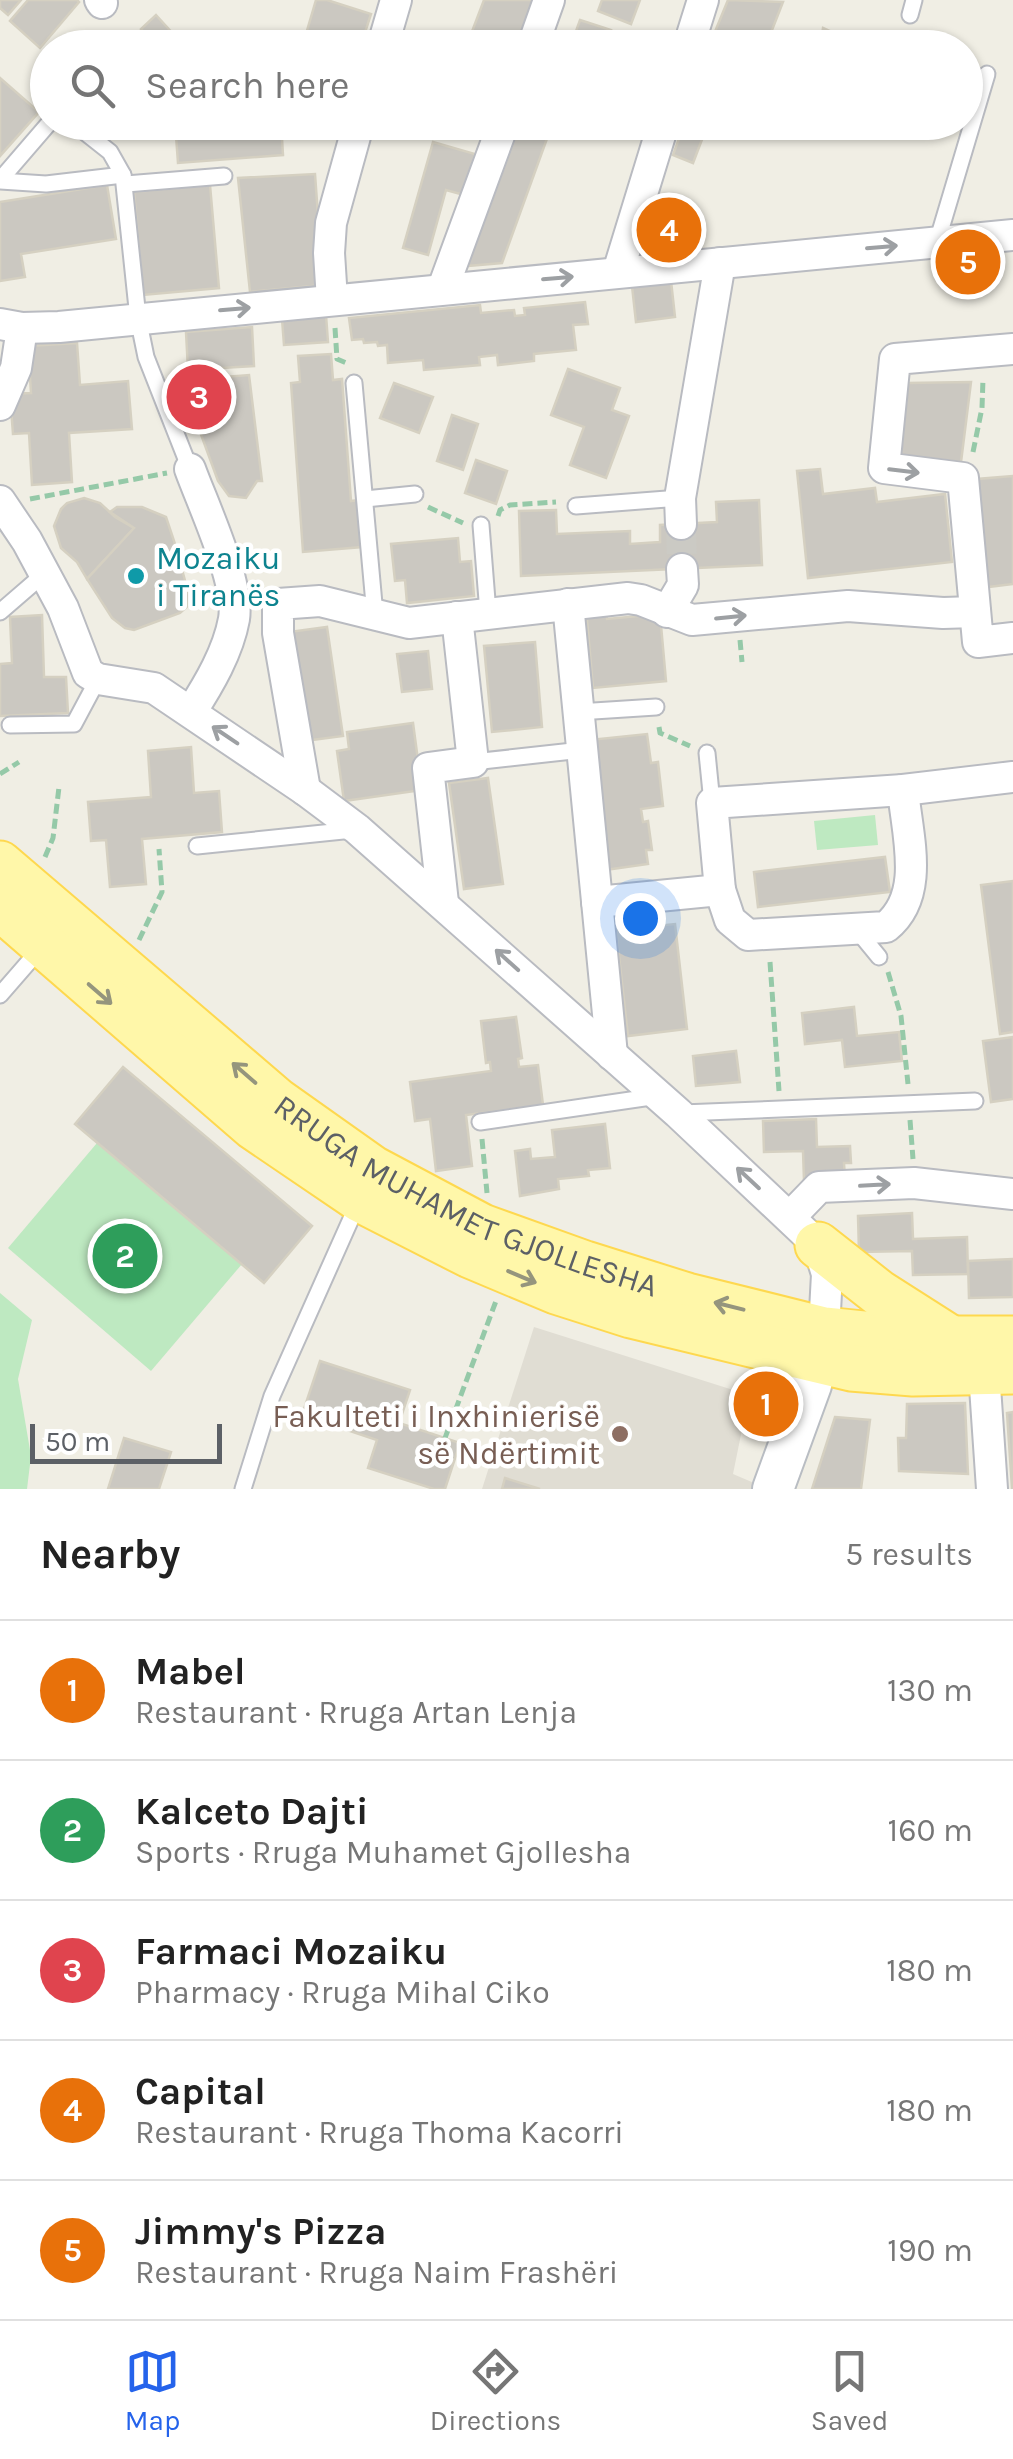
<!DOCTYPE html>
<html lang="en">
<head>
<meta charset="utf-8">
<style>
	body { margin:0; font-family:Karla,sans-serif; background:#f2f2f2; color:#222 }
	.scale { position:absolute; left:30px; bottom:25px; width:192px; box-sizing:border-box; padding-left:10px; border:5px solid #5c6066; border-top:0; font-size:28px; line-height:35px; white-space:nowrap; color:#5c6066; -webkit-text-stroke:8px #fff; paint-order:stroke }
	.you { position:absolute; left:640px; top:918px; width:35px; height:35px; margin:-25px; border:8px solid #fff; border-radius:50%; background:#1a73e8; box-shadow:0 0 0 15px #1a73e833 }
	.badge { display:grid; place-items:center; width:65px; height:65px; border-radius:50%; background:#2563eb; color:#fff; font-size:32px; font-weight:700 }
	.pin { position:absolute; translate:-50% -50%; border:5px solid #fff; box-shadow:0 2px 10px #0006 }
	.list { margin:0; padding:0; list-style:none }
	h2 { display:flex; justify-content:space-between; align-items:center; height:130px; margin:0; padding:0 40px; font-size:42px }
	h2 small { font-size:32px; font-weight:400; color:#767676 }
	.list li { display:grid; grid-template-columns:65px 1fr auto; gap:30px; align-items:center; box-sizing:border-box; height:140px; padding:0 40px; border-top:2px solid #e0e0e0 }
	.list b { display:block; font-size:38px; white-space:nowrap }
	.list p { margin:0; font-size:32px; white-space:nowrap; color:#767676 }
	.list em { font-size:32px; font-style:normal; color:#767676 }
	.icon { flex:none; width:55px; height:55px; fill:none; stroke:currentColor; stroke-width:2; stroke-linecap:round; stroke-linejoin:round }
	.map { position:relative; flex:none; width:1013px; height:1489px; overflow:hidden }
	.search { position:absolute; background:#fff; box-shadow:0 2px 8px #0004; left:30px; right:30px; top:30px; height:110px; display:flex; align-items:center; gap:25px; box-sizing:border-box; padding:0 35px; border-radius:55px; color:#767676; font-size:38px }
	.sheet { height:830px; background:#fff }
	nav { display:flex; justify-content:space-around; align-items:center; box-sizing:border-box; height:140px; border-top:2px solid #e0e0e0; background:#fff; font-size:28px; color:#767676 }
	nav a { display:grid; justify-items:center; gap:5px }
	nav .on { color:#2563eb }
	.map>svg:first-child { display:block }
</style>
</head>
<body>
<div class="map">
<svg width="1013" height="1489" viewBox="0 0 1013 1489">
	<rect width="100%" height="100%" fill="#f0eee4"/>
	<path fill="#e0ddd3" d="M534 1327 749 1395 733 1474 768 1489H482Z"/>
	<g fill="#bee9c1">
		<path d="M875 815 878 845 817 850 814 821Z"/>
		<path d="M97 1143 242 1264 151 1371 8 1248Z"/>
		<path d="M0 1293 32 1320 18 1379 31 1456 27 1489H0Z"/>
	</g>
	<g fill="#cbc8c1" stroke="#d5d0c1" stroke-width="2.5">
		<path d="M0 0H21L8 15 0 8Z"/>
		<path d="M28 0H77L79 2 40 48 10 21Z"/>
		<path d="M316 0H327L371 14 360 48H310L313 37 306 34Z"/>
		<path d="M484 0H538L520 48H482L468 42Z"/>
		<path d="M602 0H640L631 24 598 11Z"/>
		<path d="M728 0 783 2 765 48H745L714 34Z"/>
		<path d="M156 15 186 48H158L141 29Z"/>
		<path d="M580 20 611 30 605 48H570Z"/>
		<path d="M823 28 866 48H820Z"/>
		<path d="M0 78 39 112 0 156Z"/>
		<path d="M175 122H281L283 155 178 163Z"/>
		<path d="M521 122H553L502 263 467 266Z"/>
		<path d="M685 122 706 129 693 163 673 155Z"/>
		<path d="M433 142 475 154 464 195 446 190 428 255 403 248Z"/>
		<path d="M315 174 323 285 250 292 238 178Z"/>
		<path d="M107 185 116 239 21 254 25 277 0 281V202Z"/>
		<path d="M210 185 219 288 143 295 134 192Z"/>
		<path d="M671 281 675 317 636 322 632 286Z"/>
		<path d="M585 302 588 324 573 325 576 350 534 354V361L498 365 497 355 479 357 480 365 424 370 423 360 388 363 387 345 378 346 377 342 364 343 363 339 352 340 349 318 480 305 481 313 514 310 515 316 525 315 524 308Z"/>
		<path d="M326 315 328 342 284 345 282 319Z"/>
		<path d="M252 327 254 366 188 370 186 332Z"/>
		<path d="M77 343 80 385 128 381 132 429 69 433 72 482 32 485 29 433 13 434 10 394 31 393 28 346Z"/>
		<path d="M331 354 333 380 342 379 351 501 359 500 362 547 303 552 291 383 300 382 298 356Z"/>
		<path d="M568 369 620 388 612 410 629 416 606 478 570 465 584 427 551 415Z"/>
		<path d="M249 375 262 481H257L246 498 229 496 218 481 196 421 187 380Z"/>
		<path d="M971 382 961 462 901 455 908 383Z"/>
		<path d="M394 383 433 397 419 433 380 418Z"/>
		<path d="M452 415 478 424 463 470 437 461Z"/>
		<path d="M476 460 507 471 496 504 465 493Z"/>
		<path d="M820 469 823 494 875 488 877 502 945 494 952 562 808 578 797 471Z"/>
		<path d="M1013 476V584L988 587 977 479Z"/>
		<path d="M84 498 100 503 115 517 134 528 87 579 77 562 61 548 54 526 61 509 67 503Z"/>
		<path d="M759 500 762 565 521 576 519 511 556 510 557 534 630 531V544L660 542V525L717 522 716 502Z"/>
		<path d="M117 507H142L166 517 178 553 172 560 181 566 189 595 188 606 180 613 134 630 125 628 112 618 87 579 134 528 110 512Z"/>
		<path d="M458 538 460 562 471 561 474 596 407 603 405 580 395 581 391 544Z"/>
		<path d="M606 607 607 619 660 614 666 681 593 688 586 608Z"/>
		<path d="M42 615 44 677H66L68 713 0 716V664L12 663 10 617Z"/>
		<path d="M327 627 343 736 304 741 289 632Z"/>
		<path d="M535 642 542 727 492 732 484 646Z"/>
		<path d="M428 651 432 689 402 692 397 654Z"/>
		<path d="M413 723 422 790 344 801 337 751 349 749 347 732Z"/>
		<path d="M647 734 651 763 658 762 663 806 641 809 643 822 648 821 652 850H646L648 864 605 870 589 740Z"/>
		<path d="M191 747 194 793 219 791 222 832 142 839 146 884 110 887 106 840 91 841 88 802 151 797 148 751Z"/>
		<path d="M488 778 503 884 464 889 449 783Z"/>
		<path d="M885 857 890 892 758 907 754 872Z"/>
		<path d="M1013 881V1032L1000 1034 981 885Z"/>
		<path d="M675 924 687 1029 628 1036 616 930Z"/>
		<path d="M854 1007 857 1036 899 1032 902 1061 845 1067 842 1040 805 1044 802 1013Z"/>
		<path d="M516 1017 522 1058 518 1059 519 1067 538 1065 543 1105 466 1115 472 1166 436 1171 430 1119 415 1121 410 1082 491 1071 490 1062 486 1063 481 1021Z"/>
		<path d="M1013 1037V1099L991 1102 983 1041Z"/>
		<path d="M736 1051 740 1082 696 1086 693 1056Z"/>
		<path d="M123 1067 312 1226 264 1283 75 1124Z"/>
		<path d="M816 1119 817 1147 850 1146 851 1163H844L845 1179 804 1180 803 1151 764 1152 763 1121Z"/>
		<path d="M605 1124 610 1168 588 1170 589 1176 558 1179 559 1189 520 1196 515 1151 530 1149 531 1159 555 1157 552 1130Z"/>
		<path d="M912 1213 913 1239 967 1237 968 1274 913 1275 912 1251 859 1252 858 1216Z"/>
		<path d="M1013 1259V1297L969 1298 968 1261Z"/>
		<path d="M320 1361 410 1390 399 1423 460 1443 445 1489H434L368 1468 377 1440 302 1415Z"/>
		<path d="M965 1403 968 1474 899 1471 898 1438H906L907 1404Z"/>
		<path d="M1013 1412V1488H1012L1007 1413Z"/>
		<path d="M835 1417 870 1420 861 1489H812Z"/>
		<path d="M124 1438 171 1452 159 1489H108Z"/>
		<path d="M505 1478 540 1489H502Z"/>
	</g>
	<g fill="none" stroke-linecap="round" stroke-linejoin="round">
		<path stroke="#cbcac4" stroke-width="30" stroke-dasharray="30 15" stroke-linecap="butt" d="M681 524 682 569"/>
		<g stroke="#b9bbc1" stroke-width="19">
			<g id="lane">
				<path d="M910 15 914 0"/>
				<path d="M72 122 110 152 123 175 138 318 146 357 190 469"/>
				<path d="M0 180 50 122"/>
				<path d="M0 181 46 184 123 175"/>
				<path d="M126 184 224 176"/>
				<path d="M937 242 987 74"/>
				<path d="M354 383 375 615"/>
				<path d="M365 499 415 494"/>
				<path d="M576 506 680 498"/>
				<path d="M481 525 488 613"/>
				<path d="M0 612 44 574"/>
				<path d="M578 712 656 707"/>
				<path d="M10 725 74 724 98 679"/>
				<path d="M707 753 712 803"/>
				<path d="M473 762 582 750"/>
				<path d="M197 846 353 830"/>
				<path d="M856 929 879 957"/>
				<path d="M0 995 40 949"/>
				<path d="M682 1113 975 1101"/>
				<path d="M480 1122 658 1096"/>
				<path d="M243 1489 272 1396 359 1201"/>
			</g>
		</g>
		<g stroke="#b9bbc1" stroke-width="34">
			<g id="street">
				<path d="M100 0 102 3"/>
				<path d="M382 48 396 0"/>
				<path d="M532 48 549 0"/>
				<path d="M688 48 703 0"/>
				<path d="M618 272 664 122"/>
				<path d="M443 288 504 122"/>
				<path d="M332 300 329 253 331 223 359 122"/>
				<path d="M0 324 22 328 59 327 1013 235"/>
				<path d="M1013 349 895 359 884 468 963 478 978 642 1013 638"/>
				<path d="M0 405 16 368 22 328"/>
				<path d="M190 469C203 505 240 583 234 619 228 652 209 684 191 712"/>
				<path d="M0 501 27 541 63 608 88 673 98 679 154 688 305 790 357 829 678 1113 818 1245 827 1274 824 1330"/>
				<path d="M681 524 680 498 720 263"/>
				<path d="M568 604 612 1055"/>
				<path d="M667 612 683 585 682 569"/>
				<path d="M305 790 278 633V604L320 601 409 623 628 598 641 600 692 620 848 606 943 613 975 612"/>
				<path d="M720 890 730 920 748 935 886 927C926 895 907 835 903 790"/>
				<path d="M597 902 720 890 712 803 903 790 1013 777"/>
				<path d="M443 903 428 768 473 762 457 617"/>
				<path d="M790 1217 819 1187 914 1183 1013 1194"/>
				<path d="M984 1372 992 1489"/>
			</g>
		</g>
		<g stroke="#b9bdc3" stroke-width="44">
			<path id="secondary" d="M773 1489 811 1385 824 1330"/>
		</g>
		<g stroke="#fed84f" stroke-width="49">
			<g id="primary">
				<path id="s1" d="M0 864 277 1101 373 1169 482 1227 585 1264 687 1296 824 1330 912 1339H1013"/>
				<path d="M0 907 254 1127 360 1199 470 1255 556 1291 631 1315 851 1368 913 1373 1013 1371"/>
				<path d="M818 1245 879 1293 948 1337"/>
			</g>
		</g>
		<g stroke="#95c9a8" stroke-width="5" stroke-dasharray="10 5" stroke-linecap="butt">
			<path d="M335 328 337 359 349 364"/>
			<path d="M973 452 982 408 983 379"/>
			<path d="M30 499 167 473"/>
			<path d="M428 507 463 523"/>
			<path d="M498 516 500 510 510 505 556 502"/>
			<path d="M740 640 742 662"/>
			<path d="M659 727 660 733 690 746"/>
			<path d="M0 774 19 762"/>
			<path d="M45 857 53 838 59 787"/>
			<path d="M139 940 162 892 159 849"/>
			<path d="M770 962 779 1091"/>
			<path d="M888 972 901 1016 908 1084"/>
			<path d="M910 1120 913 1159"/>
			<path d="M482 1139 487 1193"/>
			<path d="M445 1438 496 1301"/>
		</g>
		<use href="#lane" stroke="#fff" stroke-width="15"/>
		<use href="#street" stroke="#fff" stroke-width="30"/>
		<use href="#secondary" stroke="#fff" stroke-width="40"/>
		<use href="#primary" stroke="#fff7a9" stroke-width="45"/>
	</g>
	<defs><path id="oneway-shaft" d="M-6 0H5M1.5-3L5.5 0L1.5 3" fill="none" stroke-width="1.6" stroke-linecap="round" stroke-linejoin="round" transform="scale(2.5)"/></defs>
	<g stroke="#9da0a3">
		<use href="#oneway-shaft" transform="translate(882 247) rotate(-5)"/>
		<use href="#oneway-shaft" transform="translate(558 278) rotate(-5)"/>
		<use href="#oneway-shaft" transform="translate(235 309) rotate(-5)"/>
		<use href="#oneway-shaft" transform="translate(904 471) rotate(7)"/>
		<use href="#oneway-shaft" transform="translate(731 617) rotate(-6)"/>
		<use href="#oneway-shaft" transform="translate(225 735) rotate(-146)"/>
		<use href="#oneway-shaft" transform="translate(507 960) rotate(-138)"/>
		<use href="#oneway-shaft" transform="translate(748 1178) rotate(-137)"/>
		<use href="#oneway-shaft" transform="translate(875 1185) rotate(-3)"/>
	</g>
	<g stroke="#95957d">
		<use href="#oneway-shaft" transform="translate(100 994) rotate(41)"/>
		<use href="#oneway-shaft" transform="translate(244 1073) rotate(-139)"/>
		<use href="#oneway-shaft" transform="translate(522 1277) rotate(23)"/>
		<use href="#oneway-shaft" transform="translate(729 1306) rotate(-166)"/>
	</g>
	<circle fill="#0f9aa8" stroke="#fff" stroke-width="4" cx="136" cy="576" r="10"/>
	<circle fill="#8d6e63" stroke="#fff" stroke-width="4" cx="620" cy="1434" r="10"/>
	<g text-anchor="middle" stroke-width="9" stroke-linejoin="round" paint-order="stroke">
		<g font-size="32" fill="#0d838f" stroke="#fff" text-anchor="start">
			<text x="156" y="569">Mozaiku<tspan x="156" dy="37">i Tiranës</tspan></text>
		</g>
		<g font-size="32" fill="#5c6066" stroke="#fff">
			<text dy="11" stroke="none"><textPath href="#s1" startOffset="578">RRUGA MUHAMET GJOLLESHA</textPath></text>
		</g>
		<g font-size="32" fill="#785e54" stroke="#fff" text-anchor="end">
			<text x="600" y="1427">Fakulteti i Inxhinierisë<tspan x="600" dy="37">së Ndërtimit</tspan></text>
		</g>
	</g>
</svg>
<div class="scale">50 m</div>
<div class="you"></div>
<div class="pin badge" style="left:766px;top:1404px;background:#e8710a">1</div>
<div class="pin badge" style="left:125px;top:1256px;background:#2e9e5b">2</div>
<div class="pin badge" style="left:199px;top:397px;background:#e0444e">3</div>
<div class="pin badge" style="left:669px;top:230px;background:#e8710a">4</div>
<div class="pin badge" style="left:968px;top:262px;background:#e8710a">5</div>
<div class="search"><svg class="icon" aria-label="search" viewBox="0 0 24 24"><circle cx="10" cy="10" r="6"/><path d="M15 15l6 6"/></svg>Search here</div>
</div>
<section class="sheet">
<h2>Nearby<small>5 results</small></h2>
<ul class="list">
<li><span class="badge" style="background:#e8710a">1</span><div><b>Mabel</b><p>Restaurant · Rruga Artan Lenja</p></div><em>130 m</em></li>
<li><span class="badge" style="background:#2e9e5b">2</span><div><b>Kalceto Dajti</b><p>Sports · Rruga Muhamet Gjollesha</p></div><em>160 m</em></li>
<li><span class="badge" style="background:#e0444e">3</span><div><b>Farmaci Mozaiku</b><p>Pharmacy · Rruga Mihal Ciko</p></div><em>180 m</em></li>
<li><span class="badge" style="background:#e8710a">4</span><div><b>Capital</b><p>Restaurant · Rruga Thoma Kacorri</p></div><em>180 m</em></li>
<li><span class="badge" style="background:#e8710a">5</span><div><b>Jimmy's Pizza</b><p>Restaurant · Rruga Naim Frashëri</p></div><em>190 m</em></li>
</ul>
</section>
<nav>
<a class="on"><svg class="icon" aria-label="map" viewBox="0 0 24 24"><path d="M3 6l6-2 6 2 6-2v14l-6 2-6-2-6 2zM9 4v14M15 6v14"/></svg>Map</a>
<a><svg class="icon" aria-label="directions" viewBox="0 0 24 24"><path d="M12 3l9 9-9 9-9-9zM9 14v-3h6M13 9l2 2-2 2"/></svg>Directions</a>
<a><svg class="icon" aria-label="saved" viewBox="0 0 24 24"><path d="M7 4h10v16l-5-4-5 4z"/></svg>Saved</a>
</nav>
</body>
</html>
